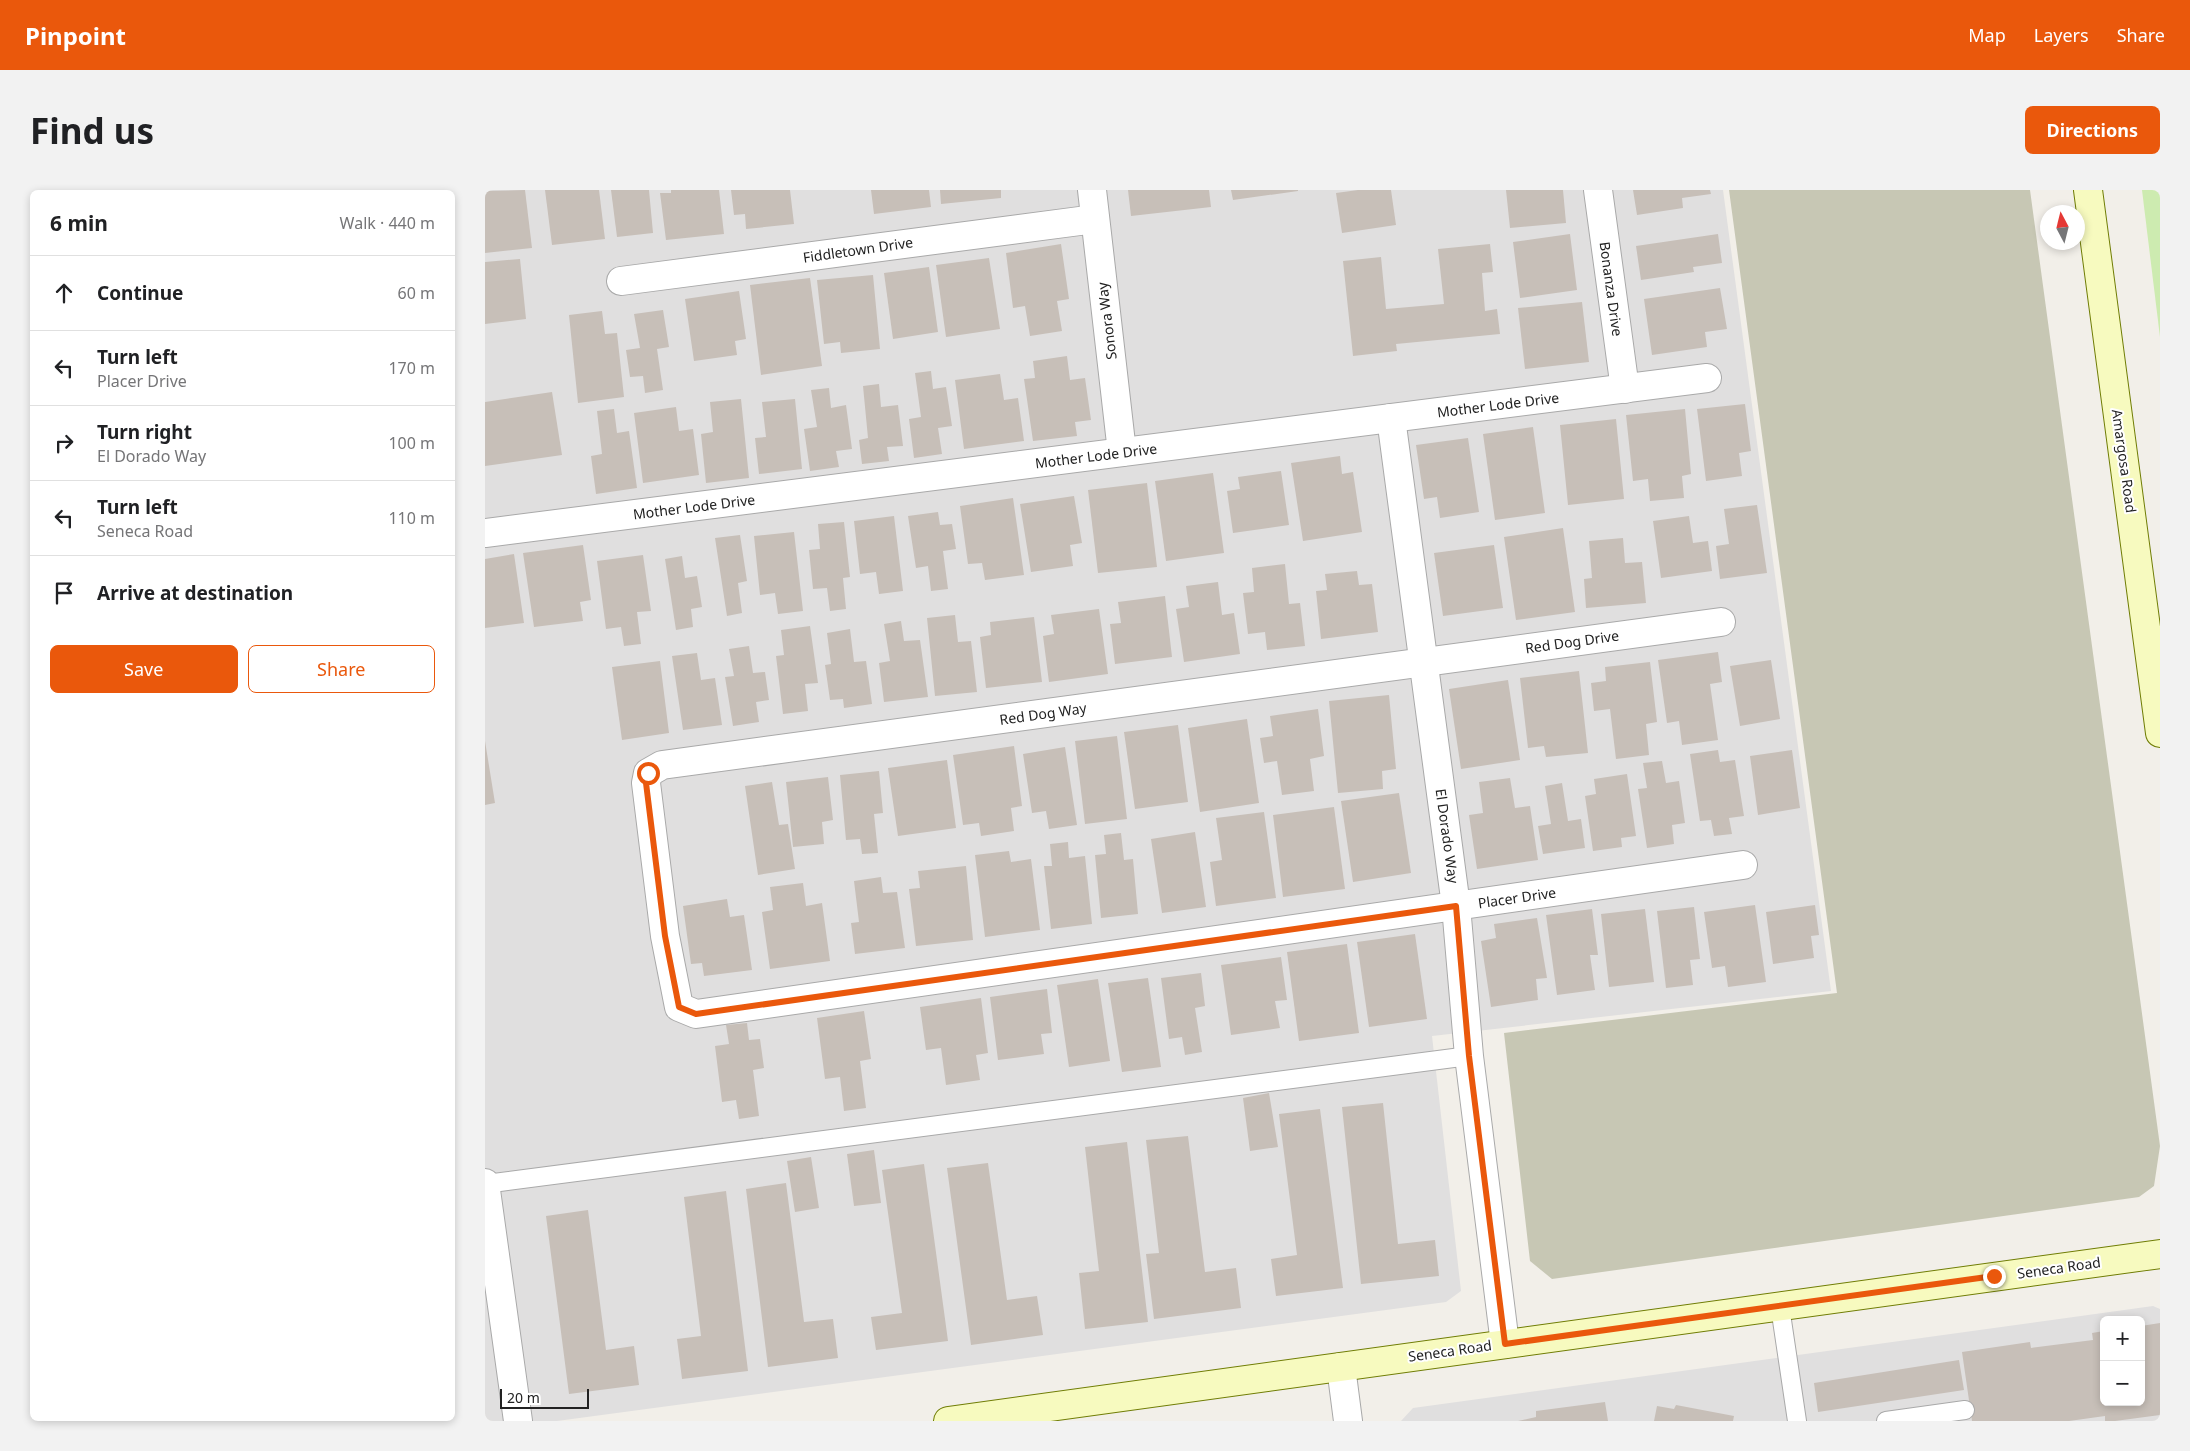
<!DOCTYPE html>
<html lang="en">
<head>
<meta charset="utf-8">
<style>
	body { margin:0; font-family:"Noto Sans",sans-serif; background:#f2f2f2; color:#202124 }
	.controls { position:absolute; right:15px; bottom:15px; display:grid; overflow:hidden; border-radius:8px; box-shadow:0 2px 8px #0003 }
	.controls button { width:45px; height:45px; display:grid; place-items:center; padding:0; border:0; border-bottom:1px solid #e0e0e0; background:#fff; color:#202124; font:25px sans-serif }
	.compass { position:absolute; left:1555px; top:15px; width:45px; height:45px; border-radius:50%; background:#fff; box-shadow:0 2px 8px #0003; rotate:353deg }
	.scale { position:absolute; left:15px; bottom:12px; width:89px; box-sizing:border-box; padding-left:5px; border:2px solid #222; border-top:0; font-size:14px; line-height:18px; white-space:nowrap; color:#222; -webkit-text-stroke:4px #fff; paint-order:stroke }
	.stop { position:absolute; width:15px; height:15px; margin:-11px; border:4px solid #ea580c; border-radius:50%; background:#fff }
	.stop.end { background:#ea580c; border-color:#fff; box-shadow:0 1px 5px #0008 }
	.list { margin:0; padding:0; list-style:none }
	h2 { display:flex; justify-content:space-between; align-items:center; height:65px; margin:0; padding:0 20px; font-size:21px }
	h2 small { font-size:16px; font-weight:400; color:#757577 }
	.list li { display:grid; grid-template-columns:32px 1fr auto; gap:15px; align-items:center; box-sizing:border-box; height:75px; padding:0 20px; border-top:1px solid #e0e0e0 }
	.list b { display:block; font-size:19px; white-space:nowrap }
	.list p { margin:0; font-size:16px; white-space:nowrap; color:#757577 }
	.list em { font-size:16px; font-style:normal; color:#757577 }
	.actions { display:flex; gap:10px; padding:15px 20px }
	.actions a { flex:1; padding:11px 0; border:1px solid #ea580c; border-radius:8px; text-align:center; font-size:18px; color:#ea580c }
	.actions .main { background:#ea580c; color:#fff }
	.icon { flex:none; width:28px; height:28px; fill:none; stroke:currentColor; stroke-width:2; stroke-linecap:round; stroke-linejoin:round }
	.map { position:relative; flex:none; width:1675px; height:1231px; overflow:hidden; border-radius:8px }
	header { display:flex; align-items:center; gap:30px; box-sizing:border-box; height:70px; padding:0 25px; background:#ea580c; color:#fff }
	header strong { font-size:24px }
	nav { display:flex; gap:28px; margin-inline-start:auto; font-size:18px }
	.intro { display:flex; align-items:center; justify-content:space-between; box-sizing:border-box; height:120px; padding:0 30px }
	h1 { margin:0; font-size:35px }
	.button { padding:12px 22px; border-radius:8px; background:#ea580c; color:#fff; font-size:18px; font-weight:700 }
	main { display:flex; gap:30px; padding:0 30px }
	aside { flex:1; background:#fff; border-radius:8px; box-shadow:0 2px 8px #0003 }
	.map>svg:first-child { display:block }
</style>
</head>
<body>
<header>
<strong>Pinpoint</strong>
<nav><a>Map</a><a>Layers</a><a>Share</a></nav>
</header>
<div class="intro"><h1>Find us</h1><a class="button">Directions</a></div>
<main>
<aside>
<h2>6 min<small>Walk · 440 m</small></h2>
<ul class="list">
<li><svg class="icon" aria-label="ahead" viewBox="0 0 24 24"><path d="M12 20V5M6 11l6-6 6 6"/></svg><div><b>Continue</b></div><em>60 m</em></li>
<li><svg class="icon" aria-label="left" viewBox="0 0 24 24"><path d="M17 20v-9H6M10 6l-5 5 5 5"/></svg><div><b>Turn left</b><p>Placer Drive</p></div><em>170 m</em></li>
<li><svg class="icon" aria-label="right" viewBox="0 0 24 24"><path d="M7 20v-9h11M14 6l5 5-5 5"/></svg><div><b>Turn right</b><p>El Dorado Way</p></div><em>100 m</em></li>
<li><svg class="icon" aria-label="left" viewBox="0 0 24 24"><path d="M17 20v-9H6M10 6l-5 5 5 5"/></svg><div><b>Turn left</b><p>Seneca Road</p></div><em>110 m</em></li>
<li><svg class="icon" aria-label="arrive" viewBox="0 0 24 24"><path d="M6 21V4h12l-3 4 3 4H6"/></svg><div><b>Arrive at destination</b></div></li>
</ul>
<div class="actions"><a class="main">Save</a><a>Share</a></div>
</aside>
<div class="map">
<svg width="1675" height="1231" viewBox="0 0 1675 1231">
	<rect width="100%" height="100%" fill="#f2efe9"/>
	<g fill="#e0dfdf" fill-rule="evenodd">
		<path d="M0 0H1238L1346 801 947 846 976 1101 961 1112 72 1231H0Z"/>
		<path d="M1668 1116 1675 1119V1231H916L928 1218ZM1619 1130H1656V1212H1619Z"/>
	</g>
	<path fill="#c7c7b4" d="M1244 0H1545L1675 956 1669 996 1654 1007 1067 1089 1045 1071 1019 843 1352 803Z"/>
	<path fill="#cdebb0" d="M1657 0H1675V147Z"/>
	<g fill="#c7bfb8">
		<path d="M40 0 47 58 0 63V1Z"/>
		<path d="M60 0H114L120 49 67 55Z"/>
		<path d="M126 0H164L168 43 132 47Z"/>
		<path d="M186 0H234L239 44 181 50 175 3H186Z"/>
		<path d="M246 0H305L309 34 261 39 260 24 249 25Z"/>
		<path d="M386 0H444L446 17 389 24Z"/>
		<path d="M455 0H516V8L456 14Z"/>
		<path d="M643 0H724L726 17 646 26Z"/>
		<path d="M746 0H813V1L748 10Z"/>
		<path d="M873 0H906L911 35 857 43 851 3Z"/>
		<path d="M1021 0H1078L1081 33 1025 38Z"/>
		<path d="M1148 0H1225L1226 4 1197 8 1198 18 1152 25Z"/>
		<path d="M1085 44 1092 100 1035 108 1028 52Z"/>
		<path d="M1233 44 1237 73 1208 77 1209 82 1156 90 1151 56Z"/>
		<path d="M576 54 584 109 572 111 577 141 545 146 540 116 528 118 521 63Z"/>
		<path d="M1005 54 1008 82 997 83 1000 121 1012 119 1015 144 911 154 912 161 868 166 858 71 896 67 901 119 959 114 953 59Z"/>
		<path d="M504 68 515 139 461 147 451 75Z"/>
		<path d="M35 69 41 129 0 134V72Z"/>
		<path d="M444 77 453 142 408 149 399 83Z"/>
		<path d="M388 85 395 159 356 163 355 152 339 154 332 90Z"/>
		<path d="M325 88 337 176 276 185 265 95Z"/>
		<path d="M1235 98 1242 139 1220 142 1222 157 1167 165 1159 109Z"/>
		<path d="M254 101 261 149 250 151 252 165 209 171 200 109Z"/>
		<path d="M1097 112 1104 172 1040 179 1033 118Z"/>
		<path d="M178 120 184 157 172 159 178 200 160 203 158 186 145 187 141 160 155 158 149 124Z"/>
		<path d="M117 121 120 144 132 143 139 207 93 213 84 125Z"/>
		<path d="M582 166 585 190 600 188 606 230 590 232 592 246 548 251 539 189 550 188 548 171Z"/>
		<path d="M446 181 448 199 461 197 467 236 453 238 457 264 429 268 424 229 436 227 430 183Z"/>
		<path d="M515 184 519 210 533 208 539 251 479 259 470 190Z"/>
		<path d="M394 194 396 217 413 215 418 256 402 257 404 271 377 274 374 250 383 248 378 196Z"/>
		<path d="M344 198 346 218 361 215 367 259 351 261 354 277 325 281 319 239 332 237 326 200Z"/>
		<path d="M67 202 77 265 0 276V212Z"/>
		<path d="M256 209 264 288 221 293 216 244 228 242 225 212Z"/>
		<path d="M310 209 317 279 274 284 270 248 281 247 277 212Z"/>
		<path d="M1260 214 1266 261 1254 263 1257 286 1221 291 1212 219Z"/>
		<path d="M191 217 194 241 208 239 214 285 158 293 149 223Z"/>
		<path d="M129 219 132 243 144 241 152 298 111 304 106 266 117 264 112 221Z"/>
		<path d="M1200 219 1206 284 1197 286 1199 308 1165 311 1163 289 1148 291 1141 225Z"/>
		<path d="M1131 229 1139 309 1083 315 1075 235Z"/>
		<path d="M1048 237 1060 323 1010 330 998 244Z"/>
		<path d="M983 248 994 322 955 328 952 307 939 309 931 255Z"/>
		<path d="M855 266 857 284 868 282 877 342 818 351 806 273Z"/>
		<path d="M796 281 804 335 748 343 742 301 755 299 753 287Z"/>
		<path d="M728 283 739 363 681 371 670 291Z"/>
		<path d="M662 293 672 377 613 383 603 300Z"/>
		<path d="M589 306 597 353 585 355 588 376 546 382 535 314Z"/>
		<path d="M528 308 539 385 500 390 497 373 483 374 475 316Z"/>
		<path d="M1272 315 1282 383 1235 389 1231 356 1244 354 1239 319Z"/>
		<path d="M453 322 455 335 467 334 471 359 458 361 463 399 446 401 443 376 431 378 423 326Z"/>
		<path d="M409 326 418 401 394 404 391 382 375 384 369 331Z"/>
		<path d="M1204 326 1208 353 1223 351 1227 381 1176 388 1168 331Z"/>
		<path d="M359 332 365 387 358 388 361 419 345 421 342 398 328 399 324 360 335 359 333 334Z"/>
		<path d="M1078 338 1090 422 1031 430 1019 347Z"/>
		<path d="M309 342 318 421 293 424 290 403 275 405 269 346Z"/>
		<path d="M255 345 262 391 253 393 257 423 242 426 230 348Z"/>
		<path d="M1138 348 1140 373 1157 372 1161 413 1101 418 1099 389 1107 388 1104 351Z"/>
		<path d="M98 355 106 410 95 412 98 431 49 437 38 363Z"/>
		<path d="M1009 355 1018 418 958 426 949 363Z"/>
		<path d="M29 364 39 433 0 438V369Z"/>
		<path d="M158 365 166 421 152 422 156 454 139 456 136 437 121 439 112 371Z"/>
		<path d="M197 366 200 388 212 386 217 417 206 419 208 437 191 440 180 369Z"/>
		<path d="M800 374 804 414 815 413 820 456 782 460 780 442 763 444 758 403 769 402 767 378Z"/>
		<path d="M872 381 874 395 887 394 893 442 836 449 831 401 842 400 840 384Z"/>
		<path d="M733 392 737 425 749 423 755 464 699 472 691 419 704 417 701 396Z"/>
		<path d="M680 406 687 467 630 474 625 434 636 433 633 412Z"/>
		<path d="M614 419 623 484 564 492 558 446 569 444 566 425Z"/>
		<path d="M470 425 473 452 486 451 492 502 450 506 442 428Z"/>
		<path d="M549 427 557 492 501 498 495 447 506 445 505 432Z"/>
		<path d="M416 431 419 451 435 450 443 507 399 512 394 473 405 471 399 434Z"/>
		<path d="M325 436 333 493 320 494 323 521 298 524 291 466 299 465 296 440Z"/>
		<path d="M365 439 369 472 381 471 387 514 359 518 358 509 345 510 340 475 346 474 342 443Z"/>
		<path d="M264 456 268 483 280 482 284 510 271 512 274 532 248 536 240 487 249 486 244 459Z"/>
		<path d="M1233 462 1237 492 1225 494 1233 550 1197 555 1194 531 1182 533 1173 470Z"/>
		<path d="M212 463 216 490 230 488 237 535 198 540 187 466Z"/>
		<path d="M1286 470 1295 529 1255 536 1245 476Z"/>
		<path d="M175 471 184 543 137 550 127 477Z"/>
		<path d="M1165 472 1172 532 1161 534 1164 565 1131 569 1125 519 1109 521 1106 493 1121 491 1120 477Z"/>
		<path d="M1094 481 1103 563 1061 567 1059 556 1043 558 1035 488Z"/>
		<path d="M1023 490 1035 570 976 579 964 499Z"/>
		<path d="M904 505 911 579 897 581 898 599 853 603 844 511Z"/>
		<path d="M833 519 839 566 825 569 829 601 797 605 792 571 779 573 775 548 788 546 785 526Z"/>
		<path d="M762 529 774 613 715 622 703 538Z"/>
		<path d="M693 535 703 612 650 619 639 542Z"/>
		<path d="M632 546 642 629 600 634 590 551Z"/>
		<path d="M0 551 10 613 0 615Z"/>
		<path d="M529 556 537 616 526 618 529 641 496 646 494 633 478 635 468 565Z"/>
		<path d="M580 557 592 635 564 639 561 621 547 623 538 564Z"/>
		<path d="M1233 560 1235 572 1250 570 1259 626 1244 628 1247 644 1229 646 1226 630 1215 631 1205 564Z"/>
		<path d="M1307 560 1315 618 1273 625 1265 566Z"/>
		<path d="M462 570 471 638 413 646 403 578Z"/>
		<path d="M1177 571 1181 593 1194 591 1200 633 1187 635 1189 654 1162 658 1153 599 1162 598 1158 573Z"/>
		<path d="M394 581 398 623 389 624 393 663 377 664 375 649 361 650 355 585Z"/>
		<path d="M1142 584 1151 646 1136 648 1137 657 1108 661 1100 606 1111 604 1109 589Z"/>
		<path d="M343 587 348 630 337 632 339 654 308 657 301 592Z"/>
		<path d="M1025 588 1030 618 1045 616 1053 670 992 679 984 625 998 623 994 592Z"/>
		<path d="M287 592 294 635 303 634 310 679 273 685 260 596Z"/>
		<path d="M1077 593 1083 631 1096 629 1100 658 1058 664 1053 636 1066 634 1060 596Z"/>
		<path d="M914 603 926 683 868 692 856 611Z"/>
		<path d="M849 617 860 699 798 707 788 625Z"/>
		<path d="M779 622 791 708 731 716 725 672 737 670 731 628Z"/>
		<path d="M710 642 721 717 677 723 666 649Z"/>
		<path d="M636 643 639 670 648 669 653 724 616 728 610 665 621 664 619 645Z"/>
		<path d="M583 652 584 668 600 666 607 734 566 739 559 676H567L565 654Z"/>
		<path d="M524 661 526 672 546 669 555 740 500 747 490 665Z"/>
		<path d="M481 676 488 750 431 756 424 699 435 698 433 681Z"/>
		<path d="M396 687 398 703 412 702 420 758 370 764 366 733 374 732 369 691Z"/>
		<path d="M318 693 321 716 337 713 345 771 285 779 277 722 288 720 285 697Z"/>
		<path d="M242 709 245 727 259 725 267 780 219 786 217 773 206 774 198 716Z"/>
		<path d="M1270 715 1281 792 1243 797 1240 776 1227 778 1219 722Z"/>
		<path d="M1330 715 1334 745 1326 746 1329 768 1288 774 1281 722Z"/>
		<path d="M1209 717 1215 769 1205 770 1208 795 1181 798 1172 721Z"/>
		<path d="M1107 719 1113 765H1105L1110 800 1072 805 1061 725Z"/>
		<path d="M1160 719 1169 792 1124 797 1116 724Z"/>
		<path d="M1052 728 1062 788 1051 789 1053 810 1006 817 996 751 1011 748 1009 734Z"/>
		<path d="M930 744 942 829 884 837 872 752Z"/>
		<path d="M862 754 874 843 814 851 802 762Z"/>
		<path d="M796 767 802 810 790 811 795 838 746 845 736 775Z"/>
		<path d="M716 783 720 816 710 818 717 862 700 865 697 847 684 849 676 788Z"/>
		<path d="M663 788 676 877 637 882 623 793Z"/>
		<path d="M613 789 625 871 584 877 572 795Z"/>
		<path d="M562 799 567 843 556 844 559 864 513 870 505 807Z"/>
		<path d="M496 808 503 863 491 865 495 890 461 895 456 858 441 860 435 817Z"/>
		<path d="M379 821 386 869 375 871 381 918 359 921 355 887 340 889 332 828Z"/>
		<path d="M262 833 264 850 275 849 279 878 268 880 274 926 254 929 251 910 237 912 230 856 244 854 241 835Z"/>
		<path d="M784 903 793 957 765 961 758 908Z"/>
		<path d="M898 913 913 1054 950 1050 954 1086 876 1094 857 917Z"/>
		<path d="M835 919 858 1098 791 1106 786 1069 812 1065 794 924Z"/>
		<path d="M703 946 720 1082 751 1078 756 1118 669 1129 661 1064 674 1063 661 950Z"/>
		<path d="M642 952 663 1132 600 1139 594 1083 614 1081 600 957Z"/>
		<path d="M389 960 396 1013 369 1016 362 964Z"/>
		<path d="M326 967 334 1018 310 1022 302 971Z"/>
		<path d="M503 973 522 1110 552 1106 558 1145 486 1155 462 978Z"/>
		<path d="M439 974 463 1151 391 1160 386 1127 417 1123 397 980Z"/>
		<path d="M301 993 319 1132 348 1129 353 1168 283 1177 261 999Z"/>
		<path d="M241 1001 263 1181 197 1189 192 1149 216 1146 199 1007Z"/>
		<path d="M103 1020 121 1160 149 1156 154 1195 84 1204 61 1026Z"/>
		<path d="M1675 1133V1225L1630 1231H1620V1226L1584 1231H1487L1477 1162 1545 1152 1546 1158 1608 1150 1607 1143 1619 1141V1212H1656V1136Z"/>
		<path d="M1474 1170 1479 1200 1333 1222 1329 1193Z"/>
		<path d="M1120 1212 1123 1231H1033L1051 1227V1221Z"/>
		<path d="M1191 1215 1249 1226 1248 1231H1169L1172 1216 1189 1219Z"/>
	</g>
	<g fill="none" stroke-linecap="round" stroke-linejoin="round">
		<g stroke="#a9a9a9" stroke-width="20">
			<g id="lane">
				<path d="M0 994 984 866"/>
				<path d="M1295 1117 1312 1231"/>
				<path d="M1401 1231 1480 1220"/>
			</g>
		</g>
		<g stroke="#a9a9a9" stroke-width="30">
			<g id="street">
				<path d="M607 0 637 262"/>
				<path d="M1113 0 1140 199"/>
				<path d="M136 91 610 29"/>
				<path d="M906 228 971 716 984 866 1020 1154"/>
				<path d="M0 343 1222 188"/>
				<path d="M1236 432 177 575 163 583 161 593 180 746 194 817 211 824 1258 675"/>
				<path d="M0 993 33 1231"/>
				<path d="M856 1177 863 1231"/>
			</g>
		</g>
		<g stroke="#707d05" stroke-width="30">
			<g id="secondary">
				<path d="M1603 0 1675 543"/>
				<path d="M463 1231 1675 1064"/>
			</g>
		</g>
		<use href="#lane" stroke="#fff" stroke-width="18"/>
		<use href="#street" stroke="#fff" stroke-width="28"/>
		<use href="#secondary" stroke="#f7fabf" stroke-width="28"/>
	</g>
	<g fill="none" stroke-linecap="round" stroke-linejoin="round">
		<path stroke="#ea580c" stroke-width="6" d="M163 583 161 593 180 746 194 817 211 824 971 716 984 866 1020 1154 1509 1086"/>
	</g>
	<g text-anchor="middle" stroke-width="4" stroke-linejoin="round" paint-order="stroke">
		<g font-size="14" fill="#222" stroke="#fff">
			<text transform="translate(373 60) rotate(-8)" y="5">Fiddletown Drive</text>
			<text transform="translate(1126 99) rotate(82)" y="5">Bonanza Drive</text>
			<text transform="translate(622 131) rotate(-97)" y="5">Sonora Way</text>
			<text transform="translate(1013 215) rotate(-7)" y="5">Mother Lode Drive</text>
			<text transform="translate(611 266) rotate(-7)" y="5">Mother Lode Drive</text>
			<text transform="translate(1639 271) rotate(82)" y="5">Amargosa Road</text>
			<text transform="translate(209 317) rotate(-7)" y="5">Mother Lode Drive</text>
			<text transform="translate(1087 452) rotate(-8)" y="5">Red Dog Drive</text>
			<text transform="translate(558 524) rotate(-8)" y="5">Red Dog Way</text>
			<text transform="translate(962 646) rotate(82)" y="5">El Dorado Way</text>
			<text transform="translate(1032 708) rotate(-8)" y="5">Placer Drive</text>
			<text transform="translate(1574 1078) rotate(-8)" y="5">Seneca Road</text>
			<text transform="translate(965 1161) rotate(-8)" y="5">Seneca Road</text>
		</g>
	</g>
</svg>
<div class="controls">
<button>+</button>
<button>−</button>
</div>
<svg class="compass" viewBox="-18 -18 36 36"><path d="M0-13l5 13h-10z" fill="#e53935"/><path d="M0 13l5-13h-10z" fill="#757577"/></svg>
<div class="scale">20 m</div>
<div class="stop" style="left:163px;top:583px"></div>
<div class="stop end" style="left:1509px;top:1086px"></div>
</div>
</main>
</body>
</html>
